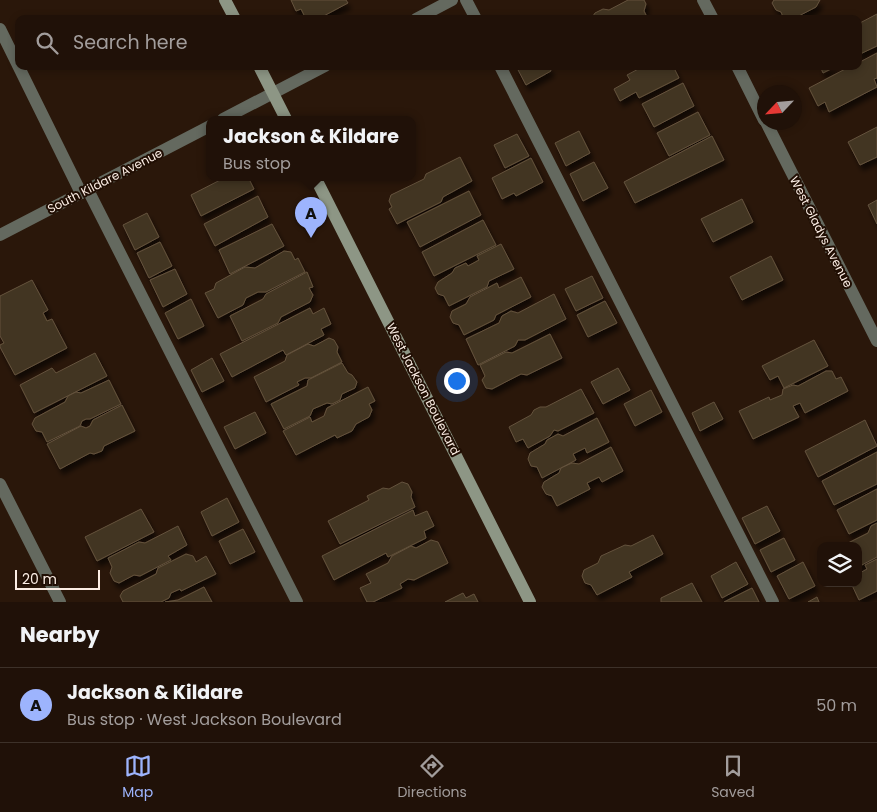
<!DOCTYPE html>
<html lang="en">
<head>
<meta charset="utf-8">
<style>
	body { margin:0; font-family:Poppins,sans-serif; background:#281a12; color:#f1f3f6 }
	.controls { position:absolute; right:15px; bottom:15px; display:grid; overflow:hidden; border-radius:10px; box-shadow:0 2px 8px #0003 }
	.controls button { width:45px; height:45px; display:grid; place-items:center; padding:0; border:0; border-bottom:1px solid #3d3129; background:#201108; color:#f1f3f6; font:25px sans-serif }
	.compass { position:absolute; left:757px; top:85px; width:45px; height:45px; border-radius:50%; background:#201108; box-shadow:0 2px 8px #0003; rotate:244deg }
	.scale { position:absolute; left:15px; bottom:12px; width:85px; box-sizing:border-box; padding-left:5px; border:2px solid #fbede4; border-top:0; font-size:14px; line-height:18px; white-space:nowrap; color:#fbede4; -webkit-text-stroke:4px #200e03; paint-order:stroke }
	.you { position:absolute; left:456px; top:380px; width:18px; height:18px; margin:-12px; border:4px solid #fff; border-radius:50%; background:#1a73e8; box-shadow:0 0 0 8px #1a73e833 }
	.badge { display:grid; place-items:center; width:32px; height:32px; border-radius:50%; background:#9db4fd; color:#111; font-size:16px; font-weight:700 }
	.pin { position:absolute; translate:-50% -41px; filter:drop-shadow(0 1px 2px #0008) }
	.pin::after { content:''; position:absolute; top:26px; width:18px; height:15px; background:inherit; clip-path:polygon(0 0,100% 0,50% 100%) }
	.popup { position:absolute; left:206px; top:116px; width:210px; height:65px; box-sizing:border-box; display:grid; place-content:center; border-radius:10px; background:#201108; filter:drop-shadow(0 1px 4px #0005); font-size:16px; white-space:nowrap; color:#a29d9c }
	.popup b { font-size:19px; color:#f1f3f6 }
	.popup::after { content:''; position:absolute; left:50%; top:100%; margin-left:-10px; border:10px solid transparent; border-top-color:#201108 }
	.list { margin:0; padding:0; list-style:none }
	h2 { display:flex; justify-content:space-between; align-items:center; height:65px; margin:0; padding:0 20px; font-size:21px }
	h2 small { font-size:16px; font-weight:400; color:#a29d9c }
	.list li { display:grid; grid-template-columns:32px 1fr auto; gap:15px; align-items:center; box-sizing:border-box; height:75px; padding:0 20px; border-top:1px solid #3d3129 }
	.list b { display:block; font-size:19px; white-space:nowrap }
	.list p { margin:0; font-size:16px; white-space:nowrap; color:#a29d9c }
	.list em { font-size:16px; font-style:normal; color:#a29d9c }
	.icon { flex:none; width:28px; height:28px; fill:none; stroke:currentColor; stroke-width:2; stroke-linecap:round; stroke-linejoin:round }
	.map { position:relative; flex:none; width:877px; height:602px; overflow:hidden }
	.search { position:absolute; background:#201108; box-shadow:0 2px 8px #0003; left:15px; right:15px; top:15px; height:55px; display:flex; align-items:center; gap:12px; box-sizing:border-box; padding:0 18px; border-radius:10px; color:#a29d9c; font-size:19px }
	.sheet { height:140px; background:#201108 }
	nav { display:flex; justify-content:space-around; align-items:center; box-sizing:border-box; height:70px; border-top:1px solid #3d3129; background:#201108; font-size:14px; color:#a29d9c }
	nav a { display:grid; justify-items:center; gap:2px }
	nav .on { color:#9db4fd }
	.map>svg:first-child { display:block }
</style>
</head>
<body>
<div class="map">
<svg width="877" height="602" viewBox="0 0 877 602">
	<defs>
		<filter id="shadow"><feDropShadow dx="3" dy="5.5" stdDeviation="2.5" flood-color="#0009"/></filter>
	</defs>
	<rect width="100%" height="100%" fill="#2a170a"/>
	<g fill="#433420" stroke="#64533e" filter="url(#shadow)">
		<path d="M291 0H346L348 3 318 19H306L301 9 296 11Z"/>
		<path d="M628 0H644L646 4 644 11 648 19H591L595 13 603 9 609 10Z"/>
		<path d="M774 0H820L816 7 793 19H784L781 12 776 10 772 3Z"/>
		<path d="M877 14V46L858 55V24Z"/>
		<path d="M877 53V78L874 79 877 87 829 112 825 102 818 106 809 88 851 66H858V63Z"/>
		<path d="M516 66H549L551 71 526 85Z"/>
		<path d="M644 66H673L679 78 639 98 636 92 620 101 614 89 630 80 627 75Z"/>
		<path d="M820 66H837L823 73Z"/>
		<path d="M683 83 694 106 654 127 642 104Z"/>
		<path d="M698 112 710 135 669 156 657 133Z"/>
		<path d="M877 127V157L860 165 848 142Z"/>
		<path d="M579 131 590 153 566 166 555 143Z"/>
		<path d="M517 134 529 156 505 168 494 145Z"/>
		<path d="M712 136 724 160 635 203 624 182Z"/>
		<path d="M460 157 472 181 443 197 441 202 397 224 389 209 392 207 389 201 391 195 424 179 426 174Z"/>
		<path d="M531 158 543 182 516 196 514 193 502 199 492 178Z"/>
		<path d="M594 162 608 188 583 201 570 174Z"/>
		<path d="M226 177H248L254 189 201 216 191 195Z"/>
		<path d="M469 191 481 215 420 247 407 222Z"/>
		<path d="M258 196 268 217 215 246 204 224Z"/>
		<path d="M742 199 753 222 713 242 701 219Z"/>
		<path d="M877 200V224L868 205Z"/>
		<path d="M147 213 159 237 135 250 123 225Z"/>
		<path d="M483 220 496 245 434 276 422 252Z"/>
		<path d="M272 224 284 246 230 274 219 250Z"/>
		<path d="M160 242 172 266 149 278 137 253Z"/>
		<path d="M501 244 514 269 489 281 487 287 449 306 444 296 438 294 435 288 438 282 452 273 455 268 466 263 468 266 479 260 477 256Z"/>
		<path d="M284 251 291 252 295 260 298 258 305 272 266 292H258L246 298 243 305 218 318 205 293 214 289 216 283 245 267 255 268Z"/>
		<path d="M771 256 783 280 742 300 730 277Z"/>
		<path d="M175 269 187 294 163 307 150 280Z"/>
		<path d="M307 272 313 287 309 288 313 295 310 302 281 317 278 323 242 341 230 316 263 299 266 294Z"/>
		<path d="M592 276 603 298 576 311 565 289Z"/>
		<path d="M521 277 531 297 496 315 494 320 464 335 459 325 453 323 450 317 452 311 466 304 470 297 497 283 499 288Z"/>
		<path d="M32 280 48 310 43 313 47 321 52 319 67 348 15 375 0 347V345L4 343 0 336V296Z"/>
		<path d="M554 294 566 319 525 340H518L515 346 478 365 466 339 499 323 502 316 511 311 518 313Z"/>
		<path d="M191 299 204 326 178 339 165 313Z"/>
		<path d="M605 301 617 323 588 337 577 315Z"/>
		<path d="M310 308 313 314 324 308 331 324 321 329 324 335 286 355 283 350 232 377 220 354Z"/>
		<path d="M550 334 562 358 527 375 521 374 492 389 486 388 482 380 485 376 480 365 506 352 512 353Z"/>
		<path d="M329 338 334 340 338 347 337 352 342 362 311 378H305L297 382 299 385 266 402 254 377 285 361 287 355 308 344 314 346Z"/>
		<path d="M814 340 828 366 784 388 778 376 770 380 762 366Z"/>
		<path d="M95 353 107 376 34 413 20 385 52 368 56 373Z"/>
		<path d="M212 358 224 381 202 392 191 370Z"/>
		<path d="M342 363 348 373 352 375 357 382 355 388 342 394 340 400 332 404 327 403 313 409 310 416 284 429 271 404 307 386 308 380Z"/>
		<path d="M618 368 630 390 603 404 591 382Z"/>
		<path d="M826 371H832L836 379 841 377 848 391 805 413 800 403 793 406 799 417 753 439 739 411 769 397 770 400 782 395 783 389 793 385 798 386Z"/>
		<path d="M109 380 121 404 90 419H86L82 421 80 426 47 442 42 432 36 431 32 424 35 418 65 402 68 396 76 392 81 393Z"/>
		<path d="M368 387 375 401 369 404 372 410 369 417 356 424 352 431 337 438 335 435 296 455 283 431 310 417 312 422 324 416 327 408Z"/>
		<path d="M581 389 594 413 558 431 554 430 550 436 528 448 523 439 516 442 509 427 531 415 534 410 540 407H546Z"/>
		<path d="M651 390 662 412 635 426 624 404Z"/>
		<path d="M714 402 723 419 700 431 692 413Z"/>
		<path d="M122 405 135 431 104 446 102 451 94 454 90 453 60 469 47 444 81 426 86 428 90 426 93 420Z"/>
		<path d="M255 412 266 433 235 449 224 427Z"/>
		<path d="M597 418 609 442 587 453 585 448 573 454 576 460 542 478 537 467 531 466 528 459 530 453 545 444 547 440 558 434 563 436Z"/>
		<path d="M865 420 877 446 818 477 805 451Z"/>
		<path d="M611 447 623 471 602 482 599 477 587 483 590 489 557 506 552 496 546 494 542 487 544 482 559 473 561 468 572 463 579 464Z"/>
		<path d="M877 452V484L834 505 822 481Z"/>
		<path d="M402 482 408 484 412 492 411 497 415 507 340 544 328 521 369 500 367 496 383 488 389 489Z"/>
		<path d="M877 489V520L849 534 837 510Z"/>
		<path d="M227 498 239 522 212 536 201 512Z"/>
		<path d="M767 506 780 531 755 544 742 518Z"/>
		<path d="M141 509 154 532 97 561 85 537Z"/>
		<path d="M413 510 415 516 427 511 434 526 424 531 426 538 388 557 386 553 334 580 322 556Z"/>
		<path d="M877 523V557L858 567V546H842L868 533 871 526Z"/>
		<path d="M178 526 187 545 168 556 171 560 140 576 134 575 119 583 114 581 110 573 112 567 108 558 139 542 145 543Z"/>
		<path d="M243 529 255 552 230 564 219 541Z"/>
		<path d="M653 535 663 554 629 572 632 577 597 595 591 585 585 583 582 576 584 570 598 563 601 556 625 545 631 546Z"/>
		<path d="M784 538 795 560 771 572 760 550Z"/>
		<path d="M431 540 438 542 448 563 414 580 408 579 400 584 402 588 373 602H367L360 588 371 583 366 574 388 563 392 556 411 546 416 548Z"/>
		<path d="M186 554 193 556 196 562 206 556 216 574 181 591 180 589 171 593 169 598 161 602H123L120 596 123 591 156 574 158 568Z"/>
		<path d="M877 559V591L859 600 851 583H858V574L867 569 865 565Z"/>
		<path d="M736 562 748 584 722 598 711 576Z"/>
		<path d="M803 562 815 586 789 599 777 576Z"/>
		<path d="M692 583 702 602H661V598Z"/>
		<path d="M204 587 212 602H165L178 600Z"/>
		<path d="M752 588 759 602H724Z"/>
		<path d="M463 593 466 598 474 594 478 602H445Z"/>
		<path d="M817 597 819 602H808Z"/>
	</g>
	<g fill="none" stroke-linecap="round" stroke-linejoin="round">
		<g stroke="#64695f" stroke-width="12">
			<path d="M466 0 476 19"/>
			<path d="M0 29 81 193"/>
			<path d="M500 66 773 602"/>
			<path d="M88 190 297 602"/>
		</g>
		<g stroke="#64695f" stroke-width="12">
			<path d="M703 0 713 19"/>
			<path d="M416 19 452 0"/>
			<path d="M737 66 764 120"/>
			<path d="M223 119 325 66"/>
			<path d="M766 122 877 341"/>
			<path d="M0 235 210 126"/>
			<path d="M0 484 60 602"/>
		</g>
		<g stroke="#8d9685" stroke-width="12">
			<path d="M225 0 235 19"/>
			<path d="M259 66 286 119"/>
			<path d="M315 177 530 602"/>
		</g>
	</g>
	<g text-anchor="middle" stroke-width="4" stroke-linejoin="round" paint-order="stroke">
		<g font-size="12" fill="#fbede4" stroke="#200e03">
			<text transform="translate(105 181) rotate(-27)" y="4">South Kildare Avenue</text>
			<text transform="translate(821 232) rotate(63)" y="4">West Gladys Avenue</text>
			<text transform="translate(423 389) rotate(63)" y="4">West Jackson Boulevard</text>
		</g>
	</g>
</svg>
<div class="controls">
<button><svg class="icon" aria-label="layers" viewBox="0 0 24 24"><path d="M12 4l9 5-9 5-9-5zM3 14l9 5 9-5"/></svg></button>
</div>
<svg class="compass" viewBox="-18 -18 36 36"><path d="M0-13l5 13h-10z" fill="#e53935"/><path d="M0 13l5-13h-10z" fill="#a29d9c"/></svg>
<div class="scale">20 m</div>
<div class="you"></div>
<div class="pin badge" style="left:311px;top:238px">A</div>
<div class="popup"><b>Jackson &amp; Kildare</b>Bus stop</div>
<div class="search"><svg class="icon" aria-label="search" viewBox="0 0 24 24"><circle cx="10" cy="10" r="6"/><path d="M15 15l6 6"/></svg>Search here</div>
</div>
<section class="sheet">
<h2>Nearby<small></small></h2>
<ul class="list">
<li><span class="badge">A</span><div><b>Jackson &amp; Kildare</b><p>Bus stop · West Jackson Boulevard</p></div><em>50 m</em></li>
</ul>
</section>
<nav>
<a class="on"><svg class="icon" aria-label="map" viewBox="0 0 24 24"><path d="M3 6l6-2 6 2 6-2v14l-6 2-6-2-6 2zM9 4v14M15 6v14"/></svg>Map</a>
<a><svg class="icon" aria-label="directions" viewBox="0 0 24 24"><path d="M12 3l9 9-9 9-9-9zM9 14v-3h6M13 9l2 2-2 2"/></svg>Directions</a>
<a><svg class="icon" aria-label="saved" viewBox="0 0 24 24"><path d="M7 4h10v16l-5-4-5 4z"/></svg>Saved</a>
</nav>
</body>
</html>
